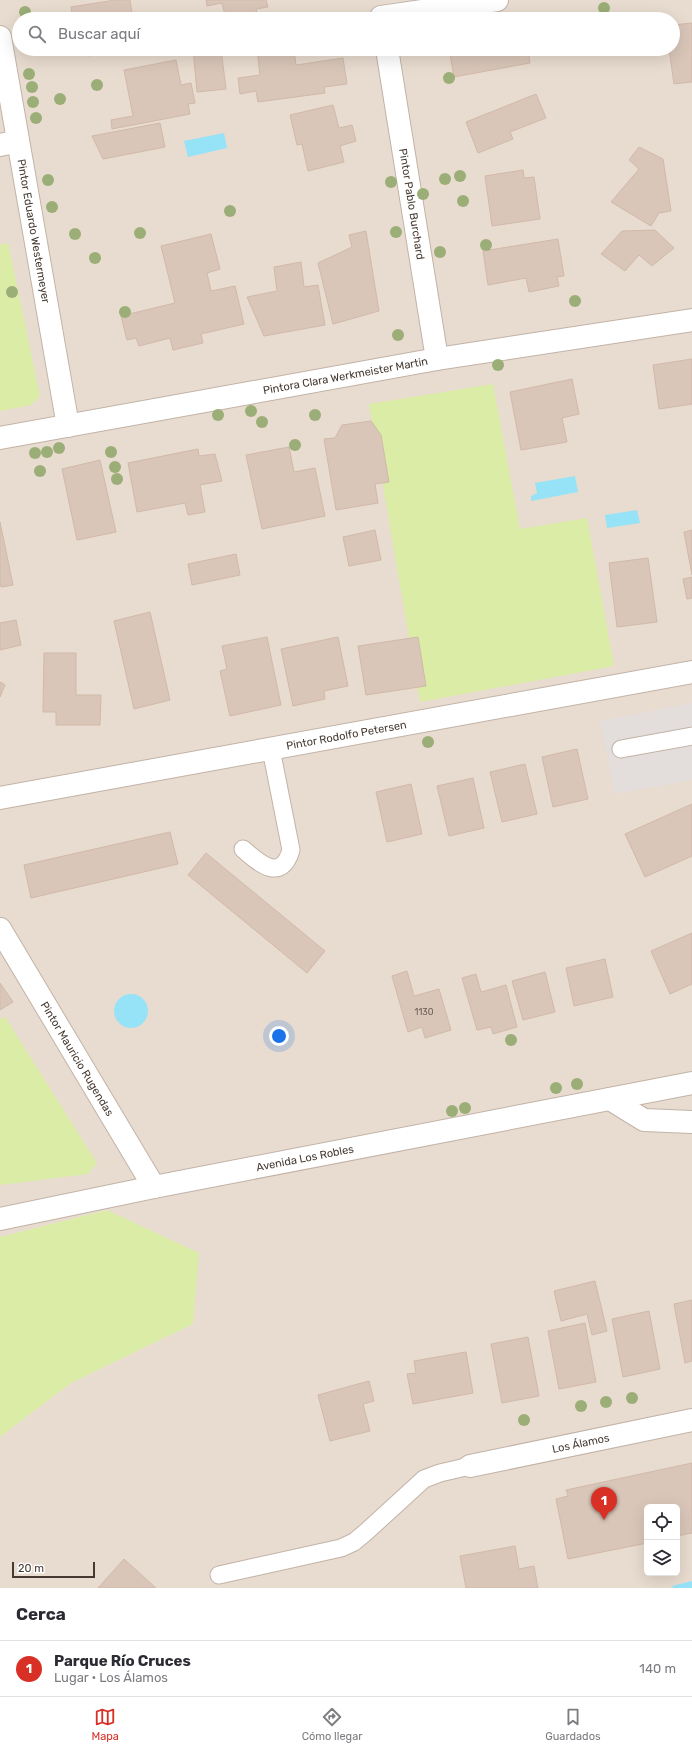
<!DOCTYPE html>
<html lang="es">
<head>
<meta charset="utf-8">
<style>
	body { margin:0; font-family:Rubik,sans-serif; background:#f2f2f3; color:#2b2b33 }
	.controls { position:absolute; right:12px; bottom:12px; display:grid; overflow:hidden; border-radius:6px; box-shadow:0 4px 16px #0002 }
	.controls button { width:36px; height:36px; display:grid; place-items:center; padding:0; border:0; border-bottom:1px solid #e1e1e2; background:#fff; color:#2b2b33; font:20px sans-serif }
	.scale { position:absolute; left:12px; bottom:10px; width:83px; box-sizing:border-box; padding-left:4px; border:2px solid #453a32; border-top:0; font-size:11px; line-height:14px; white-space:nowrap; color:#453a32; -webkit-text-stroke:3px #fff; paint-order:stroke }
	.you { position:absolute; left:279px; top:1036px; width:14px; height:14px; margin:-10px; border:3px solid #fff; border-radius:50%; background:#1a73e8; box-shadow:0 0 0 6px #1a73e833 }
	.badge { display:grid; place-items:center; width:26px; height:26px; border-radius:50%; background:#d93025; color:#fff; font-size:13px; font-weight:700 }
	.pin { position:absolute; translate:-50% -33px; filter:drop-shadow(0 1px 2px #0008) }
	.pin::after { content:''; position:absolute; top:21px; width:14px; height:12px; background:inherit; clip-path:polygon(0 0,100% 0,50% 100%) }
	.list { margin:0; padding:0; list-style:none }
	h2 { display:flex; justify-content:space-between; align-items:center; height:52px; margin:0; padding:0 16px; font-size:17px }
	h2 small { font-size:13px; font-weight:400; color:#7c7c81 }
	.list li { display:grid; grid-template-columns:26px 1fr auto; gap:12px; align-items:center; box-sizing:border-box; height:56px; padding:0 16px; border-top:1px solid #e1e1e2 }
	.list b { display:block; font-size:15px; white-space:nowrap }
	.list p { margin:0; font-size:13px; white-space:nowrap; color:#7c7c81 }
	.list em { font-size:13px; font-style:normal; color:#7c7c81 }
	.icon { flex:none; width:22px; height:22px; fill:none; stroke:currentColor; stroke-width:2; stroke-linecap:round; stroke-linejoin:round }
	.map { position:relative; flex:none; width:692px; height:1588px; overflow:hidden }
	.search { position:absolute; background:#fff; box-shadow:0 4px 16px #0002; left:12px; right:12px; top:12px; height:44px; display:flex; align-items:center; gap:10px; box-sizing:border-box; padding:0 14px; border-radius:22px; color:#7c7c81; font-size:15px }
	.sheet { height:108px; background:#fff }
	nav { display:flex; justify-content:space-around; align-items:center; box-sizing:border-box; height:56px; border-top:1px solid #e1e1e2; background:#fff; font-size:11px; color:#7c7c81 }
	nav a { display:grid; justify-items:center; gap:2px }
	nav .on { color:#d93025 }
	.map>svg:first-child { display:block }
</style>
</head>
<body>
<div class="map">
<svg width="692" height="1588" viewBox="0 0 692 1588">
	<rect width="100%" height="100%" fill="#f3eae2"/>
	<path fill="#e8dbcf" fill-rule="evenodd" d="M0 0H692V1588H0V1437L71 1383 193 1324 107 1210 0 1237ZM19 19H673V49H19ZM647 1507H677V1573H647Z"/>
	<g fill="#daeca5">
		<path d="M8 243 40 396 31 405 0 411V245Z"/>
		<path d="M493 384 520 529 587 518 614 666 420 702 369 404Z"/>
		<path d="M5 1017 97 1163 88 1174 0 1185V1019Z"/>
		<path d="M107 1210 199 1253 193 1324 71 1383 0 1437V1237Z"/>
	</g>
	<path fill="#e3dedb" d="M692 703V780L615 794 600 721Z"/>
	<g fill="#96e3f7">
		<path d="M224 133 227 148 188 157 184 141Z"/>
		<path d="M575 476 578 492 531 501V496L537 493 535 483Z"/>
		<path d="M637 510 640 523 607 528 605 515Z"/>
		<circle cx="131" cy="1011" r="17"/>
		<path d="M692 1581V1588H673L672 1586Z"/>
	</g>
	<g fill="#d9c6b9" stroke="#d1b9a9">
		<path d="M115 0H130L133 19H73L71 7Z"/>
		<path d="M206 0H266L268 7 256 9 258 19H226L222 3 207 6Z"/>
		<path d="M692 23V82L674 84 669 49H673V25Z"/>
		<path d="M82 49H133L89 56Z"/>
		<path d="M193 49H221L226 89 197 92Z"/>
		<path d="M257 49H294L296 65 343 58 347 84 324 87 325 93 258 102 256 91 240 94 238 78 260 75Z"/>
		<path d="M449 49H528L530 63 454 77Z"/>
		<path d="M176 60 181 85 191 83 195 103 188 104 190 114 112 129 111 120 133 116 124 70Z"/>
		<path d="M536 94 546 118 510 132 513 139 478 153 466 122Z"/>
		<path d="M333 105 339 128 352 125 356 141 340 146 344 162 308 171 302 144 297 145 290 115Z"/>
		<path d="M160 123 165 147 103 159 92 136Z"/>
		<path d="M639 147 663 159 671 211 659 213 651 226 611 202 639 169 629 160Z"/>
		<path d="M523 170 524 178 534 177 540 219 492 226 485 176Z"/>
		<path d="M655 230 674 248 652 266 639 255 625 271 601 254 622 231Z"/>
		<path d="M366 231 379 311 333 324 318 263 352 247 349 235Z"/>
		<path d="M211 234 220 269 207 273 211 291 235 286 244 324 201 334 203 343 173 350 170 338 139 346 136 338 127 340 121 316 175 303 161 246Z"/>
		<path d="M558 239 564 276 557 277 559 286 529 292 526 278 488 285 483 251Z"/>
		<path d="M301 262 304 287 318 285 325 325 264 336 247 297 277 291 274 267Z"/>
		<path d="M692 359V404L659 409 653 365Z"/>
		<path d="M572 379 579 414 562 418 567 442 521 450 510 392Z"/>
		<path d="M371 421 381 435 389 482 375 484 378 503 336 510 324 439 335 438 342 425Z"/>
		<path d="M289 447 294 472 315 468 325 516 262 529 246 455Z"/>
		<path d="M198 449 199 456 215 454 222 481 200 485 205 512 188 515 185 503 137 512 128 463Z"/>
		<path d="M100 460 116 532 77 540 62 469Z"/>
		<path d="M0 522 13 585 1 587 0 582Z"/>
		<path d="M375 530 381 560 349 566 343 537Z"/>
		<path d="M692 530V575L684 532Z"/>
		<path d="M236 554 240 575 192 585 188 564Z"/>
		<path d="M648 558 657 622 617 627 609 563Z"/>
		<path d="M692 577V598L687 599 683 579Z"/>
		<path d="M150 612 170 700 134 709 114 621Z"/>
		<path d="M16 620 21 645 0 650V623Z"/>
		<path d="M267 637 281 705 230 716 220 671 227 669 222 646Z"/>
		<path d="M338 637 348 686 324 691 325 699 293 706 281 649Z"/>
		<path d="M418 637 426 686 366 695 358 646Z"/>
		<path d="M44 653H76V695H101L100 725H56V712H43Z"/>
		<path d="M0 682 5 685 0 697Z"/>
		<path d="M577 749 588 799 553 807 542 757Z"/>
		<path d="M525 764 537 814 502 822 490 772Z"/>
		<path d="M473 778 484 828 449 836 437 786Z"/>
		<path d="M411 784 422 834 387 842 376 792Z"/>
		<path d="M692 804V856L645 877 625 834Z"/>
		<path d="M170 832 178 864 31 898 24 865Z"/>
		<path d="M206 853 325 951 307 973 188 875Z"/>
		<path d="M692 933V984L670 994 651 951Z"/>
		<path d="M605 959 613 997 574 1006 566 968Z"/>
		<path d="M407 971 414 996 439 989 451 1030 425 1038 422 1027 408 1032 392 976Z"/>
		<path d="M545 972 555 1012 523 1020 512 981Z"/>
		<path d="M476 974 481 992 506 985 517 1027 493 1034 491 1027 477 1030 462 978Z"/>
		<path d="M0 983 13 1002 0 1010Z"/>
		<path d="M595 1281 607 1331 592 1335 587 1314 561 1321 554 1291Z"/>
		<path d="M692 1300V1361L685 1363 674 1304Z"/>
		<path d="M649 1311 660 1369 623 1377 612 1319Z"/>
		<path d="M585 1323 596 1382 559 1389 548 1331Z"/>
		<path d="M528 1337 539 1396 502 1403 491 1344Z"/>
		<path d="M466 1352 473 1393 413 1404 407 1374 416 1373 414 1361Z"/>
		<path d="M369 1381 374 1401 363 1404 370 1431 330 1441 318 1395Z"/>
		<path d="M692 1463V1533L677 1536V1507H647V1543L568 1559 556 1499 568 1496 566 1490Z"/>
		<path d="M515 1546 519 1569 534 1566 538 1588H466L460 1556Z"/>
		<path d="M124 1559 156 1588H98Z"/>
	</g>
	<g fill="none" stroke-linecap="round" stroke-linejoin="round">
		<g stroke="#c2b3a7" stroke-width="19">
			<g id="service">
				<path d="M621 749 692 736"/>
				<path d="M243 849C258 862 281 884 291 850L271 749"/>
				<path d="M219 1575 341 1548 354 1542 366 1532 424 1479 440 1473 470 1466"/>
			</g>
		</g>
		<g stroke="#c2b3a7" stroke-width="24">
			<g id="minor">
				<path d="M381 17 497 0"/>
				<path id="s1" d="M0 37 68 426"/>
				<path id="s2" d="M387 49 437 359"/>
				<path d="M0 145 18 141"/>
				<path id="s3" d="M0 438 437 359 692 320"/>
				<path id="s4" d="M0 798 692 672"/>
				<path id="s5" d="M0 929 154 1187"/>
				<path d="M610 1099 644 1120 692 1122"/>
				<path id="s6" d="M0 1219 154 1187 692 1083"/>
				<path id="s7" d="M470 1466 692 1420"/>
			</g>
		</g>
		<use href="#service" stroke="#fff" stroke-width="17"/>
		<use href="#minor" stroke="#fff" stroke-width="22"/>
	</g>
	<g fill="#9cae77">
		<circle cx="604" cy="8" r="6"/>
		<circle cx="25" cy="12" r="6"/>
		<circle cx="29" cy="74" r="6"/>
		<circle cx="449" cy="78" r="6"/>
		<circle cx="97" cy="85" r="6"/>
		<circle cx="32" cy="87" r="6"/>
		<circle cx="60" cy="99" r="6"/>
		<circle cx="33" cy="102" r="6"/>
		<circle cx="36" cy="118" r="6"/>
		<circle cx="460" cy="176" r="6"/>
		<circle cx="445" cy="179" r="6"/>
		<circle cx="48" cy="180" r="6"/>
		<circle cx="391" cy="182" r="6"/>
		<circle cx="423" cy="194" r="6"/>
		<circle cx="463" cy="201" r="6"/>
		<circle cx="52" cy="207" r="6"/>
		<circle cx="230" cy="211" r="6"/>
		<circle cx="396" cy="232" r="6"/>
		<circle cx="140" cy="233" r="6"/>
		<circle cx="75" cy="234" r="6"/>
		<circle cx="486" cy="245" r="6"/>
		<circle cx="440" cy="252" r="6"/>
		<circle cx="95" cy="258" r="6"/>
		<circle cx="12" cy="292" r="6"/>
		<circle cx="575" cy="301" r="6"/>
		<circle cx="125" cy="312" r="6"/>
		<circle cx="398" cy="335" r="6"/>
		<circle cx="498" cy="365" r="6"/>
		<circle cx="251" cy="411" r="6"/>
		<circle cx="218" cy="415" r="6"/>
		<circle cx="315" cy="415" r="6"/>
		<circle cx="262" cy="422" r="6"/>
		<circle cx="295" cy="445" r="6"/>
		<circle cx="59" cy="448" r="6"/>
		<circle cx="47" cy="452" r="6"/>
		<circle cx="111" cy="452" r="6"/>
		<circle cx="35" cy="453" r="6"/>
		<circle cx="115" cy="467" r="6"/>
		<circle cx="40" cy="471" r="6"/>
		<circle cx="117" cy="479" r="6"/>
		<circle cx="428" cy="742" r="6"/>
		<circle cx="511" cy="1040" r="6"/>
		<circle cx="577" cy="1084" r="6"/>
		<circle cx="556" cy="1088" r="6"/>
		<circle cx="465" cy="1108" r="6"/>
		<circle cx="452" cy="1111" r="6"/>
		<circle cx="632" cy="1398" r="6"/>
		<circle cx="606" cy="1402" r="6"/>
		<circle cx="581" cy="1406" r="6"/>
		<circle cx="524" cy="1420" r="6"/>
	</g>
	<g text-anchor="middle" stroke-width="3.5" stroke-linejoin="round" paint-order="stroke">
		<g font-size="9" fill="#6a5d54">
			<text x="424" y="1015">1130</text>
		</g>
		<g font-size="11" fill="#453a32" stroke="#fff">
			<text dy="4" stroke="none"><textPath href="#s2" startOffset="157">Pintor Pablo Burchard</textPath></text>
			<text dy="4" stroke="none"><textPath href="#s1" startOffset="197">Pintor Eduardo Westermeyer</textPath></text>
			<text dy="4" stroke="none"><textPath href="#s3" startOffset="351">Pintora Clara Werkmeister Martin</textPath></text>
			<text dy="4" stroke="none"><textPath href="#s4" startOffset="352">Pintor Rodolfo Petersen</textPath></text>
			<text dy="4" stroke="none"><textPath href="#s5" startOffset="151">Pintor Mauricio Rugendas</textPath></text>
			<text dy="4" stroke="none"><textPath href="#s6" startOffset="311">Avenida Los Robles</textPath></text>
			<text dy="4" stroke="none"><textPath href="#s7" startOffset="113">Los Álamos</textPath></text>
		</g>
	</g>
</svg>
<div class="controls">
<button><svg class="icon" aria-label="locate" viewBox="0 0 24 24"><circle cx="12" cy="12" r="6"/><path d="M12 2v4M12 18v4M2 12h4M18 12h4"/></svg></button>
<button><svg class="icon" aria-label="layers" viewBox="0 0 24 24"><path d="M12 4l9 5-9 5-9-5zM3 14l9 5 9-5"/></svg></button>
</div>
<div class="scale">20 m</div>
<div class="you"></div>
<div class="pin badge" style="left:604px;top:1520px">1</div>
<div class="search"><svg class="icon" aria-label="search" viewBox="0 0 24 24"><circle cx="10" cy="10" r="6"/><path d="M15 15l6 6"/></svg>Buscar aquí</div>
</div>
<section class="sheet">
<h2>Cerca<small></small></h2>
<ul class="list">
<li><span class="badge">1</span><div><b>Parque Río Cruces</b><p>Lugar · Los Álamos</p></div><em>140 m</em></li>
</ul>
</section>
<nav>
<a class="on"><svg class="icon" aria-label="map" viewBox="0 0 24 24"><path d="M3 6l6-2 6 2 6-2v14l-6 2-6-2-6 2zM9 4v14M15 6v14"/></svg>Mapa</a>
<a><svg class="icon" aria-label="directions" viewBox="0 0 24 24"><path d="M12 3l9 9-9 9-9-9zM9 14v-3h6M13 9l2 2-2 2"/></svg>Cómo llegar</a>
<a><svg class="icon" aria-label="saved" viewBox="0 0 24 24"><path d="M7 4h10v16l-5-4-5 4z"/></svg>Guardados</a>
</nav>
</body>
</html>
